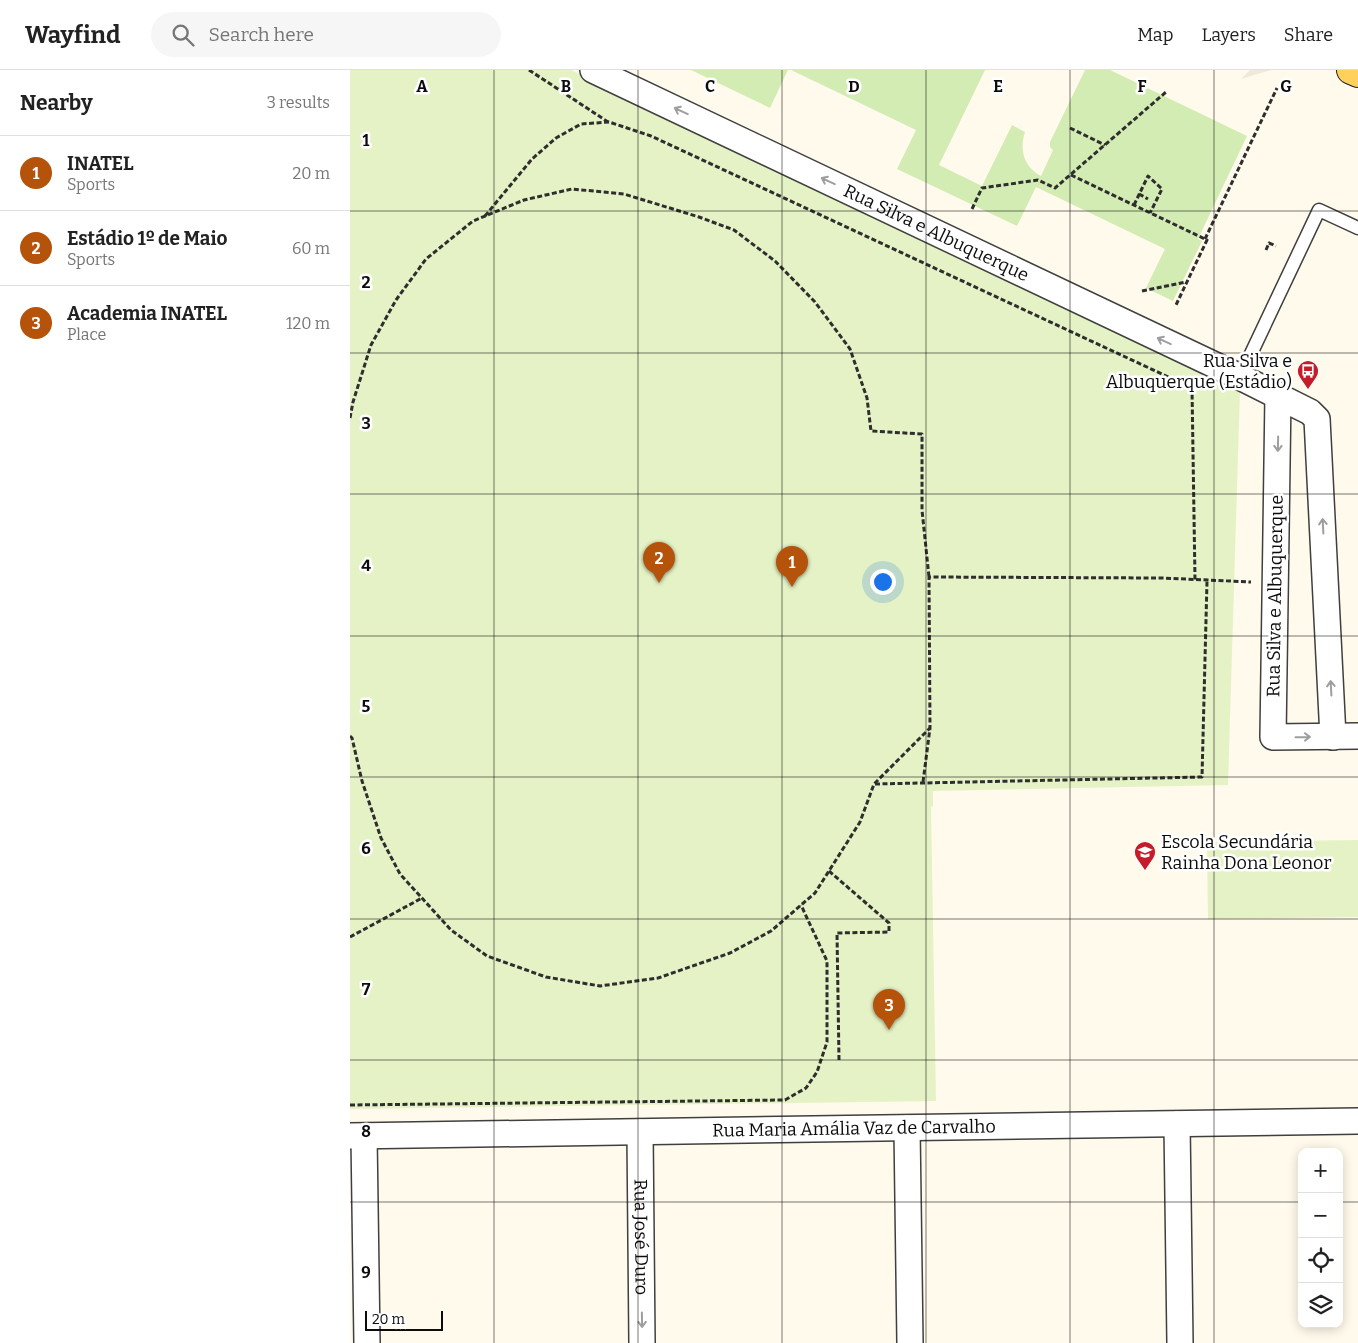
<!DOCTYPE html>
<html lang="en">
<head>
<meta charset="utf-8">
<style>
	body { margin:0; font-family:Bitter,serif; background:#f6f6f6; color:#222 }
	.controls { position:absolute; right:15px; bottom:15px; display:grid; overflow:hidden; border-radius:10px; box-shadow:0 2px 12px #0003 }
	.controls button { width:45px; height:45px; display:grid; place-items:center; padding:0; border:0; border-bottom:1px solid #e0e0e0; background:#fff; color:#222; font:25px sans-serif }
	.scale { position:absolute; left:15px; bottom:12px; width:78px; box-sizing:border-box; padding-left:5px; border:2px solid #0c0c0c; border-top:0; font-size:14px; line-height:18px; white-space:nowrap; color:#0c0c0c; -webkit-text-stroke:4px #fff; paint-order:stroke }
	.you { position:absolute; left:532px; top:511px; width:18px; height:18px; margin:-12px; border:4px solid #fff; border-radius:50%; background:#1a73e8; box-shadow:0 0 0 8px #1a73e833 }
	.badge { display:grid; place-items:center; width:32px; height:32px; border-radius:50%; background:#b45309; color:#fff; font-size:16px; font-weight:700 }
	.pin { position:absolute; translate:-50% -41px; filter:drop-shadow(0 1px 2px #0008) }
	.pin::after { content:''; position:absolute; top:26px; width:18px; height:15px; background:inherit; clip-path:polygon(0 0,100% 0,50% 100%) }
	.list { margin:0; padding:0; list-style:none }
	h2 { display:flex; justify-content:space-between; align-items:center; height:65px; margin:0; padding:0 20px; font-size:21px }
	h2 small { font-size:16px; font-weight:400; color:#767676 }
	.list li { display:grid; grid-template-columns:32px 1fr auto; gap:15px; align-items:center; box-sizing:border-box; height:75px; padding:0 20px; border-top:1px solid #e0e0e0 }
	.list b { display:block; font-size:19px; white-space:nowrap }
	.list p { margin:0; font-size:16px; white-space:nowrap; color:#767676 }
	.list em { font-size:16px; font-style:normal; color:#767676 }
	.icon { flex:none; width:28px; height:28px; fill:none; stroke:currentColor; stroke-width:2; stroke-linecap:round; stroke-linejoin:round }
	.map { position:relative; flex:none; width:1008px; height:1273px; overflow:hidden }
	header { display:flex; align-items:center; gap:30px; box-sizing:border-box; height:70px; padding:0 25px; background:#fff; border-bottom:1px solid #e0e0e0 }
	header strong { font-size:24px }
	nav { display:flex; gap:28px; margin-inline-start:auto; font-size:18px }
	.search { width:350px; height:45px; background:#f6f6f6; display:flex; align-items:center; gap:12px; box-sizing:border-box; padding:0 18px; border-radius:28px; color:#767676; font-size:19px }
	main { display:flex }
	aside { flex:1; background:#fff }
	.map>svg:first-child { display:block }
</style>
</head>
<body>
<header>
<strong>Wayfind</strong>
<div class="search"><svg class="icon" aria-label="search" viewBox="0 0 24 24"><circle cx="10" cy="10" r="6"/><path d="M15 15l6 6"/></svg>Search here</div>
<nav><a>Map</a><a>Layers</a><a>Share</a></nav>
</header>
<main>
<aside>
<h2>Nearby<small>3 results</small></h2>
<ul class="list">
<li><span class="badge">1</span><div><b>INATEL</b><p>Sports</p></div><em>20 m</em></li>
<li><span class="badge">2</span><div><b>Estádio 1º de Maio</b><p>Sports</p></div><em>60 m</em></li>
<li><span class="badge">3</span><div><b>Academia INATEL</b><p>Place</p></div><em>120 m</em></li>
</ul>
</aside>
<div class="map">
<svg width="1008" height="1273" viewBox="0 0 1008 1273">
	<rect width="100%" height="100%" fill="#fffaeb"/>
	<g fill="#d3ecb3">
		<path d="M341 0H438L420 38Z"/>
		<path d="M441 0H635L589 95 632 116 662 55 675 62C669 80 674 97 691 106L703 80 700 77V72L735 0H760L897 66 848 169 852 171 823 231 796 218 815 179 686 117 667 156 547 99 566 60Z"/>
	</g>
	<g fill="#e5f2c5">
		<path d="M0 0H221L615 180 890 319 878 715 583 721V736L581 737 586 1031 0 1039Z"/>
		<path d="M1008 770V847L858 849 857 772Z"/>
	</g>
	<path fill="#efe9da" d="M900 0H921L891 9Z"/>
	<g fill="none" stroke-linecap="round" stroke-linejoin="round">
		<g stroke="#3f3f3f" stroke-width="15">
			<path id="lane" d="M890 307 969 140 1008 158"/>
		</g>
		<g stroke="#3f3f3f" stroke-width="28">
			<g id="street">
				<path id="s1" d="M243 0 890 307 960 342 967 349 983 667"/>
				<path d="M928 325 923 667 1008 666"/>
				<path d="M827 1054 830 1273"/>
				<path d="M557 1058 560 1273"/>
				<path id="s2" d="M290 1062 292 1273"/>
				<path id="s3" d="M0 1066 1008 1051"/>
				<path d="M14 1066 17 1273"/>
			</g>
		</g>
		<g stroke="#1d1d1d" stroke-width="30">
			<path id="primary" d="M1001 0 1008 3"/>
		</g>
		<g stroke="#2e2e2e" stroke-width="3" stroke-dasharray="5 2.5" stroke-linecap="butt">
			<path d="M179 0 258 52"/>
			<path d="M720 58 755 75"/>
			<path d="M721 105 857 170 825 237"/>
			<path d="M789 124 798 129"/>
			<path d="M784 135 798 106 812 119 800 143"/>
			<path d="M622 139 632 118 688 110 705 118 816 22"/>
			<path d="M135 146 182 89 206 68 231 54 259 52 301 66 842 318 845 510"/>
			<path d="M855 169 927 18"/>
			<path d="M916 180 919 173 926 176"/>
			<path d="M792 221 836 212"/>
			<path d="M0 348 3 332 21 275 46 230 76 189 123 151 174 130 222 119 274 124 349 147 384 160 425 191 465 232 500 279 517 328 521 361 572 364V440L579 507"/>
			<path d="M0 666 2 668 12 711 31 768 50 804 101 860 137 886 196 907 250 916 308 908 380 883 421 861 465 823 510 752 524 714 580 658"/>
			<path d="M573 712 580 658 579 507 812 508 901 512"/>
			<path d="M525 714 852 707 857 511"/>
			<path d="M479 801 539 853V862L487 863 489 990"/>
			<path d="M0 867 72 828"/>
			<path d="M0 1035 435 1030 456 1018 467 1002 477 972V891L451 835"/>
		</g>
		<use href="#lane" stroke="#fff" stroke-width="12"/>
		<use href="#street" stroke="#fff" stroke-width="25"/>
		<use href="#primary" stroke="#ffd05b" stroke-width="28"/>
	</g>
	<defs><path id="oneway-shaft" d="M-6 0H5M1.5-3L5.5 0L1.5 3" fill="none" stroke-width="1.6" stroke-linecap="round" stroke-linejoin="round" transform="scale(1.25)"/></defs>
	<g stroke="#9e9e9e">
		<use href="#oneway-shaft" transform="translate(331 41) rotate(-155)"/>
		<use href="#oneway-shaft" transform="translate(478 111) rotate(-155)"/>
		<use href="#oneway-shaft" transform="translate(814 271) rotate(-155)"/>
		<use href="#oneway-shaft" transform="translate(928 374) rotate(91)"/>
		<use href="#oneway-shaft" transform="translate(973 456) rotate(-93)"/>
		<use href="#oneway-shaft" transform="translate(981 618) rotate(-93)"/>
		<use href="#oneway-shaft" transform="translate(953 667) rotate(-1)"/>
		<use href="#oneway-shaft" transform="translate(292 1250) rotate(89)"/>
	</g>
	<path fill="none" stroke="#0c0c0c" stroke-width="1" stroke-opacity="0.55" d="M144 0V1273M288 0V1273M432 0V1273M576 0V1273M720 0V1273M864 0V1273M0 141H1008M0 283H1008M0 424H1008M0 566H1008M0 707H1008M0 849H1008M0 990H1008M0 1132H952M989 1132H1008"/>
	<defs>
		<g id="bus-pin" transform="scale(1.125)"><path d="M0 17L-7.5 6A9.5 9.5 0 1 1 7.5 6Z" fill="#c51c2b" stroke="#fff"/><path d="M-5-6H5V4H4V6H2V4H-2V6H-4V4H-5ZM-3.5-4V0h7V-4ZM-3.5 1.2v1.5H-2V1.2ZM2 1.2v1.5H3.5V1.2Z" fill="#fff"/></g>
		<g id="school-pin" transform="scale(1.125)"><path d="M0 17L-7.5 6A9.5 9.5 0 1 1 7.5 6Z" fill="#c51c2b" stroke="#fff"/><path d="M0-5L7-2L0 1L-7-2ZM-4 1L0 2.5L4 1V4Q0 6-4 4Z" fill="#fff"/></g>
	</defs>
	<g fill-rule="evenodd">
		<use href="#bus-pin" x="958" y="301"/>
		<use href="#school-pin" x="795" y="782"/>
	</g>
	<g text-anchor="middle" stroke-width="5" stroke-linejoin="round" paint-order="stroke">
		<g font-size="18" fill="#0c0c0c" stroke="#fff">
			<text dy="6" stroke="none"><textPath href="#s1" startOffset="380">Rua Silva e Albuquerque</textPath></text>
			<text transform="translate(925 526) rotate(-89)" y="6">Rua Silva e Albuquerque</text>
			<text dy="6" stroke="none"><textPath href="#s3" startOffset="504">Rua Maria Amália Vaz de Carvalho</textPath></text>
			<text dy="6" stroke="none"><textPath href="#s2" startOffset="105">Rua José Duro</textPath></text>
		</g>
		<g font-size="18" fill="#0c0c0c" stroke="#fff" text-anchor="end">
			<text x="942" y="297">Rua Silva e<tspan x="942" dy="21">Albuquerque (Estádio)</tspan></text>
			<text x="811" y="778" text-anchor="start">Escola Secundária<tspan x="811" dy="21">Rainha Dona Leonor</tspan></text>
		</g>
	</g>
	<g font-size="16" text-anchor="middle" font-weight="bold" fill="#0c0c0c" stroke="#fff" stroke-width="5" stroke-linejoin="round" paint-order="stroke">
		<text x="72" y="22">A</text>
		<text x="216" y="22">B</text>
		<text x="360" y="22">C</text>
		<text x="504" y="22">D</text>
		<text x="648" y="22">E</text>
		<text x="792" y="22">F</text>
		<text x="936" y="22">G</text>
		<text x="16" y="76">1</text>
		<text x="16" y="218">2</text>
		<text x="16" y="359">3</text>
		<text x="16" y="501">4</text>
		<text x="16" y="642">5</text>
		<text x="16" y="784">6</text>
		<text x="16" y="925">7</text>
		<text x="16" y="1067">8</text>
		<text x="16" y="1208">9</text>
	</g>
</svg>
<div class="controls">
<button>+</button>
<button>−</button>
<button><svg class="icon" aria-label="locate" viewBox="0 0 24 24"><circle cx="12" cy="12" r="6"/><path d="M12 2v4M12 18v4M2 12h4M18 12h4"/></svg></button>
<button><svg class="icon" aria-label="layers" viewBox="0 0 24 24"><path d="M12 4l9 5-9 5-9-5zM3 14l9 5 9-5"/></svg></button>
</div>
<div class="scale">20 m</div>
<div class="you"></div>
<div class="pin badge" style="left:442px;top:517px">1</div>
<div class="pin badge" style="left:309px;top:513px">2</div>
<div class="pin badge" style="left:539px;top:960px">3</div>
</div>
</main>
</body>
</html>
